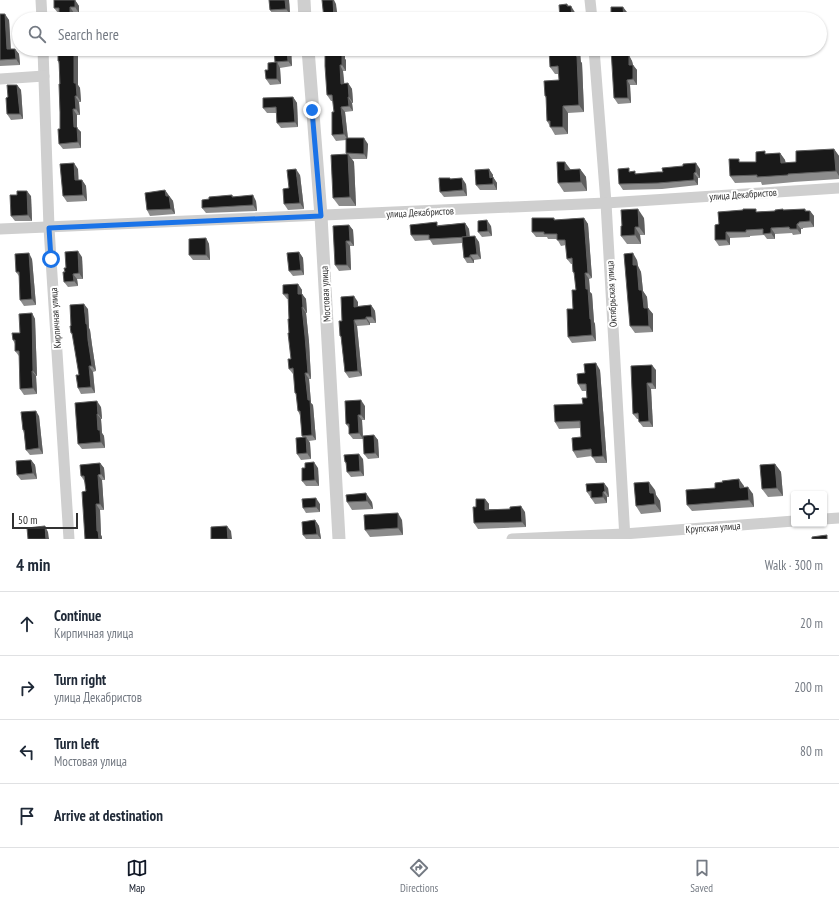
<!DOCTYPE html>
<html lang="en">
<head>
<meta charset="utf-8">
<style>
	body { margin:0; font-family:"PT Sans Narrow",sans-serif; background:#f6f6f7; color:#1f2937 }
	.controls { position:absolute; right:12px; bottom:12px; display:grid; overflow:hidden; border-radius:4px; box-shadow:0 1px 3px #0004 }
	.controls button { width:36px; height:36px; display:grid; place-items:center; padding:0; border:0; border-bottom:1px solid #e0e1e3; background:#fff; color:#1f2937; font:20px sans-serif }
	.scale { position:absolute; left:12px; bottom:10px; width:66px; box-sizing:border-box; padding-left:4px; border:2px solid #323232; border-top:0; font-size:11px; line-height:14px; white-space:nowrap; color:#323232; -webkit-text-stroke:3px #fff; paint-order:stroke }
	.stop { position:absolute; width:12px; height:12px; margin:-9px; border:3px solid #1a73e8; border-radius:50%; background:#fff }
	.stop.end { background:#1a73e8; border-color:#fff; box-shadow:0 1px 4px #0008 }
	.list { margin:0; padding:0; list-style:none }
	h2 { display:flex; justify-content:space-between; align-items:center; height:52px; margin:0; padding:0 16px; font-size:17px }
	h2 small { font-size:13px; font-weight:400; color:#747a83 }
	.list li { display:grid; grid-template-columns:26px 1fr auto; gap:12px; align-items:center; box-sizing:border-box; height:64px; padding:0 16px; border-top:1px solid #e0e1e3 }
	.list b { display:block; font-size:15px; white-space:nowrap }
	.list p { margin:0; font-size:13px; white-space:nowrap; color:#747a83 }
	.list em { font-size:13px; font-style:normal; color:#747a83 }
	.icon { flex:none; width:22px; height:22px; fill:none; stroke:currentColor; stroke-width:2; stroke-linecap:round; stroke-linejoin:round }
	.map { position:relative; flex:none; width:839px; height:539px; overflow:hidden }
	.search { position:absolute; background:#fff; box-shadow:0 1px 3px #0004; left:12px; right:12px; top:12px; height:44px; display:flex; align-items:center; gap:10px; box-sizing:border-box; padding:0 14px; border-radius:22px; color:#747a83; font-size:15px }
	.sheet { height:308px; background:#fff }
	nav { display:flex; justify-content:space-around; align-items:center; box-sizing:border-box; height:56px; border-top:1px solid #e0e1e3; background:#fff; font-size:11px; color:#747a83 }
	nav a { display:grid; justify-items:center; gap:2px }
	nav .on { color:#111827 }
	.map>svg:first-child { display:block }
</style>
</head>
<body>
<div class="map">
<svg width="839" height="539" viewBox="0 0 839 539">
	<rect width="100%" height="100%" fill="#fff"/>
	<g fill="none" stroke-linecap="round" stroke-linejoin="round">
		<g stroke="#cfcfcf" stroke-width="11">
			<path d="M41 0 42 19"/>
			<path d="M590 0 592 19"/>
			<path d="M43 49 49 228 69 539"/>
			<path d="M594 49 606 203 625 539"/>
			<path d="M0 79 44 76"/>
			<path d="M0 229 606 203 839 188"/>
			<path d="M824 519 839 518"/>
			<path d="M512 539 624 534 794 521"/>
		</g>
		<g stroke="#cfcfcf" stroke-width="13">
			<path d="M304 0 305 19"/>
			<path d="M308 49 321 216 339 539"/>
		</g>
	</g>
	<g fill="#8c8c8c">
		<path d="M75 0 79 6V13H74V19H60L59 13H58L54 8Z"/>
		<path d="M269 0H289L290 14 274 16 270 10Z"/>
		<path d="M0 14 9 20 11 49H15L19 54 20 65 0 66Z"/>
		<path d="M58 49H76L78 51V85L80 88 81 102H79L80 115H77V128L81 132V148L63 149 59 144 60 129V112L59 64 58 61Z"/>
		<path d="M274 49H291L292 66 280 68 281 84 270 85 266 79 268 70 275 62Z"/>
		<path d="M325 49H345V59L346 60V71H343L344 84 348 83 352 89 353 103H352L353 111 345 112 348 138 368 144 367 159H352L354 162 356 206H339L333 198 346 154V140L336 141 332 135 334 112 333 101H331L327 95 326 67 325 66Z"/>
		<path d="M628 55 632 61 633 65 637 70V85H630L631 103 618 104 614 98Z"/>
		<path d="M581 62 582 63 584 112 568 113V134L555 135 547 121 546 98 545 96 559 80V74H555L550 67Z"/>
		<path d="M17 85 21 90 23 119 11 120 7 114 8 97Z"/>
		<path d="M293 97 297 103 298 127 281 128 277 123 276 113H267L263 108Z"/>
		<path d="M834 149 839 156V179L793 182H794L762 185 761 182 735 183 730 176 741 162H756L767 154 780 153 785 160 786 163 796 162Z"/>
		<path d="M78 169V180H82L86 186 87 201 67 202 63 196Z"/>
		<path d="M489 169 493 175V177L497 183V190H480L476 185Z"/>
		<path d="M580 169 586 177 587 191 564 192 558 183Z"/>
		<path d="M700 169V178H698V185L662 189 623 190 619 184 631 171 637 174Z"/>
		<path d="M300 175 304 209 288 210 284 204 289 188Z"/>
		<path d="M466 184 467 196 444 197 440 192Z"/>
		<path d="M165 190 173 201 175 214 150 216 147 210Z"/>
		<path d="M17 195 31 196 32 221H15L11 216Z"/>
		<path d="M232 195 234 197 256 201 257 211 206 213 202 208 209 199Z"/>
		<path d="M805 209 806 211H810L814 216V227L803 228V229H801V234L793 235 792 233 775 234V239H767L764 235 750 236V237L730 238V245L719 246 715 240 719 224 758 212Z"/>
		<path d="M554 218 555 220 584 218 588 224 592 278 589 279 590 292 592 294 594 322 595 324 596 341 572 343 568 337 576 290 575 275 573 272V264H571L567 259 566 245 561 246 557 239H548L547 237H536L532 232Z"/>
		<path d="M644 218 645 235H640L641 244H627L621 236 622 226Z"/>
		<path d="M465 223 469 229 470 237 479 242 481 259 474 260V263H467L464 258 462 243 433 245 430 240 415 241 411 235 439 225Z"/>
		<path d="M349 225 353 230 354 246H350L351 270 339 271 335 265Z"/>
		<path d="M491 226 492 236 482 237 478 232Z"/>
		<path d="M206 238 209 244 210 260H193L189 255Z"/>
		<path d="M299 252 303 258 304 275 293 276 289 271Z"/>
		<path d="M82 257 83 279H77L78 286 68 287 64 282 65 272 66 268Z"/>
		<path d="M32 259 36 305 24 306 20 300 19 276 16 272Z"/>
		<path d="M637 260 638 266 641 272 643 291 647 297 648 308 653 314V332L635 333 630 326Z"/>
		<path d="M298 284 302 290V294L306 299 307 313H306L309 342 311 379H309L311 403 313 405 316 440 309 441 310 443 311 459 301 460 297 454 303 437 302 436 300 415 298 411 297 395 295 393 294 374H293L289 369 291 359 288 299H287L283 294Z"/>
		<path d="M358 302V306L371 305 375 311 376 323H370V325L357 326 362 376 349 378 345 372 341 337 340 336 342 321Z"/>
		<path d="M88 309 89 328 90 330 92 345 96 371 93 372 95 393 81 394 78 388 79 375 73 336 71 333V326Z"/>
		<path d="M32 313 35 319 37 376H36L37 394 24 395 20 389 19 356 15 351V344L13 340 20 333Z"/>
		<path d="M631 366 656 370V389H651L653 427H643L639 422V419H637L633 414Z"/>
		<path d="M600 370 607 463H596L592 456 577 458 573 451 581 437V428L559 429 555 422 583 404 587 398 586 391H582L578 384 585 373Z"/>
		<path d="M365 406V420H362L363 439H353L349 434V428L346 424Z"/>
		<path d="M101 407 102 419H101L102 433 104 436 105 448 82 449 78 444Z"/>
		<path d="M39 416 43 454 30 455 26 450 24 433 23 430Z"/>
		<path d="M374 435 378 440 379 458 368 459 364 454Z"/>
		<path d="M363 459 364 476 351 477 347 472V465L345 462Z"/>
		<path d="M31 460 35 465 37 479 21 480 17 475Z"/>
		<path d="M100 463 104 468 105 480H102L104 510H100L101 535 102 537V539H85L86 491 85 482 81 476Z"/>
		<path d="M775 464 781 472 783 496 768 497 762 489Z"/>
		<path d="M318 468 319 486H306L302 481Z"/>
		<path d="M744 486V488L753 494 754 507 692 511 687 505Z"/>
		<path d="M608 488 609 497H607V503L595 504 587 492Z"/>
		<path d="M655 490 656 495 660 501 661 512 641 514 636 506Z"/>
		<path d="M346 495 372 502 373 509 352 510 347 502Z"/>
		<path d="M485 499 489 504V509H510L525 512 526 527 478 529 474 523 476 507Z"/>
		<path d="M320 504V512L306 513 303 508Z"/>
		<path d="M315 520 319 526 321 539H306L303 535Z"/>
		<path d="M402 520 403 535 370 537 365 530Z"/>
	</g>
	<g fill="#5e5e5e">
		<path d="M75 0 79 6V13L75 7Z"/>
		<path d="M285 0H289L290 14 286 9Z"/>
		<path d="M333 0H334L336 4 338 19H334Z"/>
		<path d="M567 4 571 10V6L576 14V19H572L567 6Z"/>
		<path d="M70 7 74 13V19H70Z"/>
		<path d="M623 7 627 12 628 19H624Z"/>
		<path d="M5 14 9 20 11 55 7 49Z"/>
		<path d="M15 49 19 54 20 65 16 59Z"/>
		<path d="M74 49H76L78 51V85L80 88 81 102 77 96 74 83Z"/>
		<path d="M287 49H291L292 66 288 61Z"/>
		<path d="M341 49H345V59L346 60V71L342 65Z"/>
		<path d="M575 49H580L581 62 582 63 584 112 579 105Z"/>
		<path d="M625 49H628L629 61 625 55Z"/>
		<path d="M629 55 632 61 633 65 637 70V85L633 79 629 65Z"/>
		<path d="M277 62 280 68 281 84 277 79Z"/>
		<path d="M340 65 343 71 345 90 341 84Z"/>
		<path d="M627 80 630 85 631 103 628 98Z"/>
		<path d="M348 83 352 89 353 103 349 97Z"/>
		<path d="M17 85 21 90 23 119 20 114Z"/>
		<path d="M75 96 79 102 80 115 76 109Z"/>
		<path d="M293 97 297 103 298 127 295 122Z"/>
		<path d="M348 97 352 103 353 111 349 106Z"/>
		<path d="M563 106 568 113V134L563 127Z"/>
		<path d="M341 107 345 112 348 140 344 134Z"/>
		<path d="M73 109 77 115V128L81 132V148L78 142 74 127Z"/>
		<path d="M364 138 368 144 367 159 364 154Z"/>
		<path d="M834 149 839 156V176L836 171Z"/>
		<path d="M780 153 785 160 786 171 781 163Z"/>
		<path d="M348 154 354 162 356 206 350 197Z"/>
		<path d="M565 162 571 170H565Z"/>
		<path d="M74 163 78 169 79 186 75 180Z"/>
		<path d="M696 163 700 169V178L696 172Z"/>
		<path d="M296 169 300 175 304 209 300 203Z"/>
		<path d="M489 169 493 175V178V177L497 183V190L490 178Z"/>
		<path d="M580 169 586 177 587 191 581 182Z"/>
		<path d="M694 173 698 178V185L694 180Z"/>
		<path d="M462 178 466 184 467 196 463 190Z"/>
		<path d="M82 180 86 186 87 201 83 195Z"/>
		<path d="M165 190 169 196H166Z"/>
		<path d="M27 191 31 196 32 221 28 215Z"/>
		<path d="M253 195 256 201 257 211 253 205Z"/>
		<path d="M169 196 173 201 175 214 171 209Z"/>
		<path d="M638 209 644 218 645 235 639 227Z"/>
		<path d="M810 211 814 216V227L810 221Z"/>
		<path d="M584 218 588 224 592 278 588 273Z"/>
		<path d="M487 220 491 226 492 236 488 231Z"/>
		<path d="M465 223 469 229 470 242 467 237Z"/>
		<path d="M797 224 801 229V234L797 229Z"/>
		<path d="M349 225 353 230 354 246 350 241Z"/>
		<path d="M635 227 640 235 641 244 635 235Z"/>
		<path d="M771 228 775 234V239L771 233Z"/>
		<path d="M726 232 730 238V245L726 240Z"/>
		<path d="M475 236 479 242 481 259 477 254Z"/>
		<path d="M206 238 209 244 210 260 206 255Z"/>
		<path d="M346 241 350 246 351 270 347 265Z"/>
		<path d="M78 251 82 257 83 279 79 273Z"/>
		<path d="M299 252 303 258 304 275 301 270Z"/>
		<path d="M29 253 32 259 36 305 32 299Z"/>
		<path d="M633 253 637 260 638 266 641 272 643 291 647 297 648 310V308L653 314V332L649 326 639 290 633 265Z"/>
		<path d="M470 255 474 260V263L470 257Z"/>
		<path d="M585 273 589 279 590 292 592 294 594 322 595 324 596 341 592 335 586 289Z"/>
		<path d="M73 274 77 279 78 286 74 281Z"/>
		<path d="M298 284 302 290V299L298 294Z"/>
		<path d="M302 294 306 299 307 313 303 307Z"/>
		<path d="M354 296 358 302V312L354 307Z"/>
		<path d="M84 304 88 309 89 328 90 330 92 345 96 371 92 366 86 324Z"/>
		<path d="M371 305 375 311 376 323 372 317Z"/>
		<path d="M302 307 306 313 309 342 311 379 308 373Z"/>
		<path d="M32 313 35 319 37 376 33 371Z"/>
		<path d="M366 317 370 323V325L366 319Z"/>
		<path d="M354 320 357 326 362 376 358 371Z"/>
		<path d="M596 363 600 370 607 463 603 456Z"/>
		<path d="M652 365 656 370V389L652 383Z"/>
		<path d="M89 366 93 372 95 393 91 387Z"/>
		<path d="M32 371 36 376 37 394 33 388Z"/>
		<path d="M305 373 309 379 311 403 313 405 316 440 312 435Z"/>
		<path d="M647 383 651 389 653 427 649 421Z"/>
		<path d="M361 400 365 406V420L361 415Z"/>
		<path d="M97 401 101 407 102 419 98 414Z"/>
		<path d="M36 411 39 416 43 454 39 448Z"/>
		<path d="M97 414 101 419 102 433 104 436 105 448 101 442 98 430Z"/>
		<path d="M358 415 362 420 363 439 359 433Z"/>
		<path d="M374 435 378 440 379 458 375 453Z"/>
		<path d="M306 437 310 443 311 459 307 453Z"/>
		<path d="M359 454 363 459 364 476 360 471Z"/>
		<path d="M31 460 35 465 37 479 33 473Z"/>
		<path d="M314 462 318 468 319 486 315 480Z"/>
		<path d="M100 463 104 468 105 480 101 474Z"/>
		<path d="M775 464 781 472 783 496 777 488Z"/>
		<path d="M98 475 102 480 104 510 100 504Z"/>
		<path d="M739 479 744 486 745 495 740 488Z"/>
		<path d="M649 482 655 490 656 495 660 501 661 512 655 504 650 493Z"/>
		<path d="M604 483 608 488 609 497 605 491Z"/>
		<path d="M748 487 753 494 754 507 749 500Z"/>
		<path d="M603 492 607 497V503L603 497Z"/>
		<path d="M366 493 372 502 373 509 367 501Z"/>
		<path d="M316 498 320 504V512L316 507Z"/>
		<path d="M485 499 489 504V515L485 510Z"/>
		<path d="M96 504 100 510 101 535 102 537V539H99L97 531Z"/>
		<path d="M521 506 525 512 526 527 522 522Z"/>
		<path d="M398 513 402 520 403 535 398 528Z"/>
		<path d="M315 520 319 526 321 539 317 534Z"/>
		<path d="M45 526 48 532 49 539H46Z"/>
		<path d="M227 526 231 531 232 539H228Z"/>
	</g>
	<g fill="#191919" stroke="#5e5e5e">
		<path d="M54 0H75V7H70V19L59 18V8H54Z"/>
		<path d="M269 0H285L286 9 270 10Z"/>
		<path d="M322 0H333L334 19H324Z"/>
		<path d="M567 4V6H571L572 19H560L559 5Z"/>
		<path d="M611 7H623L624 19H611Z"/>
		<path d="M0 14H5L7 49H15L16 59 0 60Z"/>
		<path d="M271 15V19H255V16Z"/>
		<path d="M58 49H74V83H76L77 96H75L76 109H73L74 127H77L78 142 59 144 58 129H60V112L59 84H60L59 61H58Z"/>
		<path d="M274 49H287L288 61 275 62Z"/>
		<path d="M325 49H341V55H342V65H340L341 84 348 83 349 97H348L349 106 341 107 344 134 332 135V112H334L332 95H327L325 66Z"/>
		<path d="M549 49H575L576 56H577L579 105 563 106V127H550V121H547L546 96H545L544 81 559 80 558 66 550 67Z"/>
		<path d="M611 49H625V55H629V65H633V79L627 80 628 98H614Z"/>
		<path d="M277 62V79H266L265 70H268V63Z"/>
		<path d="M7 85H17L20 114H7L6 98 8 97Z"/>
		<path d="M293 97 295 122 277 123 276 107 263 108V98Z"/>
		<path d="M346 138H364V154L346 153Z"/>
		<path d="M834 149 836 171 788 174V175L757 177V175L730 176 729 159H739V162H756V152L765 151V154L780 153 781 163 796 162V151Z"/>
		<path d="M348 154 350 197 333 198 331 155Z"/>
		<path d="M557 162H565V170L580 169 581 182 558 183Z"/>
		<path d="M74 163 75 180H82L83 195 63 196 60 164Z"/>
		<path d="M696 163V172L694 173V180L658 183 619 184 618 169 629 168V172L635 171V174L658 172H663L662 168 683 166V164Z"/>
		<path d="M296 169 300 203 284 204 283 189 289 188 287 170Z"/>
		<path d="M489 169 490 178 493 177V184L476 185 475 170Z"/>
		<path d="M439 178H450V179L462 178 463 190 440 192Z"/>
		<path d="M165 190 166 196H169L171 209 147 210 145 193Z"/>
		<path d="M17 191H27L28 215 11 216 10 195H17Z"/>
		<path d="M232 195V197L253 195V205L202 208V200L209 199V197Z"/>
		<path d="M638 209 639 227H635V235L621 236V226H622L621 210Z"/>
		<path d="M743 209H756V212L775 211V210L783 209V210L805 209V211H810V221L799 222V223L797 224V229H790L789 227 771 228V233L763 234V229L746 230V232H726V240H715V225L719 224 718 212 743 210Z"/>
		<path d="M532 218H554V220L584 218 588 273H585L586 289H588L590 319H591L592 335 568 337 567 309H573L572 290H576L574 272H573L572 258 567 259 565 240H557V234H544V232H532Z"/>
		<path d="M487 220 488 231 478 232V221Z"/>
		<path d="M437 222V226L465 223 467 237 429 239V235H411L410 225Z"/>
		<path d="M349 225 350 241H346L347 265H335L333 226Z"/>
		<path d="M475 236 477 254 470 255V257L464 258 462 237Z"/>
		<path d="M206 238V255H189V239Z"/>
		<path d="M78 251 79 273 73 274 74 281 64 282 63 272H65L64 268H66L65 252Z"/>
		<path d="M299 252 301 270 289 271 287 253Z"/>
		<path d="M29 253 32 299 20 300 19 272H16L15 254Z"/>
		<path d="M633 253V265H637L639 290H642L644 308H648L649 326H630L624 254Z"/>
		<path d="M298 284V294H302L303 307H302L305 336 308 373H305L308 400H310L312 435 302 436 300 411H298L296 393H295L293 368 289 369 288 359H291L288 333H289L288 319H289L288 294H283V285Z"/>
		<path d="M354 296V307L371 305 372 317H366V319L354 320 358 371 345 372 341 336H340L339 321H342L341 297Z"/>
		<path d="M84 304 86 324H87L88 340 92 366H89L91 387 78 388 76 375H79L72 333H71L70 326H71L70 305Z"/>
		<path d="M32 313 33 371H32L33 388 20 389 19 351H15V340H13L12 333H20L19 314Z"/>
		<path d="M596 363 603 456 592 457 591 449 573 451 572 438 581 437 580 421 555 422 554 405 583 404 582 398H587L586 384H578L577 374 585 373 584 364Z"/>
		<path d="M652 365V383H647L649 421 639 422 638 413 633 414 631 366Z"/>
		<path d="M361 400V415H358L359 433 349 434V424H346L345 401Z"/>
		<path d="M97 401 98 414H97L98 430H100L101 442 78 444 75 403Z"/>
		<path d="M36 411 39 448 26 450 24 430H23L21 412Z"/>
		<path d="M374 435 375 453 364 454 363 436Z"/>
		<path d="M306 437 307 453 297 454 296 438Z"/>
		<path d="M359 454 360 471 347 472 346 462H345L344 455Z"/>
		<path d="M31 460 33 473 17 475 16 461Z"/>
		<path d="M314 462 315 480 302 481V468H305V463Z"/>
		<path d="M100 463 101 474 98 475 100 504H96L97 531H98L99 539H85L82 492 86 491 84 476H81L80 465Z"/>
		<path d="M775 464 777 488 762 489 760 465Z"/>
		<path d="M739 479 740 488 748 487 749 500 687 505 686 490 715 488V483L723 482 722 481Z"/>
		<path d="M649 482 650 493H654L655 504 636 506 634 483Z"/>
		<path d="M604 483 605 491 603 492V497L591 498V491L587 492 586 484Z"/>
		<path d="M366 493 367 501 347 502 346 495Z"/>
		<path d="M316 498V507L303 508 302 499Z"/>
		<path d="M476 499H485V510L510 509V507L521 506 522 522 474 523 473 507H476Z"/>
		<path d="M398 513V528L365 530 364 515Z"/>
		<path d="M315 520 317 534 303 535 302 522Z"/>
		<path d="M45 526 46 539H28L27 528Z"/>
		<path d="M227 526 228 539H211V527Z"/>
		<path d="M827 535V539H812V537Z"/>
	</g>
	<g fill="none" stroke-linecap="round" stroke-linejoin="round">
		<path stroke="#1a73e8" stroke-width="5" d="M51 259 49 228 321 216 312 110"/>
	</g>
	<g text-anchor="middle" stroke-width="4" stroke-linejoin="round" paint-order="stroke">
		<g font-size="10" fill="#323232" stroke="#fff">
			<text transform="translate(743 194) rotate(-4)" y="4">улица Декабристов</text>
			<text transform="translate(420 212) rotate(-3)" y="4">улица Декабристов</text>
			<text transform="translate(325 294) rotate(-93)" y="4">Мостовая улица</text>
			<text transform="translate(611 294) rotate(-93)" y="4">Октябрьская улица</text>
			<text transform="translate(55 318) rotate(-94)" y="4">Кирпичная улица</text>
			<text transform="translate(713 527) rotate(-4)" y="4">Крупская улица</text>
		</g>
	</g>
</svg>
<div class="controls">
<button><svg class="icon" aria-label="locate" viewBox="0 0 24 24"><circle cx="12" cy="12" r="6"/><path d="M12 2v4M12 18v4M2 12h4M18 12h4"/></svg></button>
</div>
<div class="scale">50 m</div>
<div class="stop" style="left:51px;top:259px"></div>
<div class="stop end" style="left:312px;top:110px"></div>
<div class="search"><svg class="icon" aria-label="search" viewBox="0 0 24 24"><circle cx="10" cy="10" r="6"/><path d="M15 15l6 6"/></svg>Search here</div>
</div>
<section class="sheet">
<h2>4 min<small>Walk · 300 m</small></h2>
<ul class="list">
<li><svg class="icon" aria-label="ahead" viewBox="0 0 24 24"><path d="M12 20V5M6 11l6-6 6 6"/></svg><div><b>Continue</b><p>Кирпичная улица</p></div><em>20 m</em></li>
<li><svg class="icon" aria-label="right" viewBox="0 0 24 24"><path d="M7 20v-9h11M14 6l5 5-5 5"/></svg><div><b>Turn right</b><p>улица Декабристов</p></div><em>200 m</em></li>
<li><svg class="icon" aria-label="left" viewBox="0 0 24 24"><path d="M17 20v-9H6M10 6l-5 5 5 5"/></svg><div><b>Turn left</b><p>Мостовая улица</p></div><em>80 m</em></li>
<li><svg class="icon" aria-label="arrive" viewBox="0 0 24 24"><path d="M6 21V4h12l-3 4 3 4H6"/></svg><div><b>Arrive at destination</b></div></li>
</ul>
</section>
<nav>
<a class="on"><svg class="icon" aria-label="map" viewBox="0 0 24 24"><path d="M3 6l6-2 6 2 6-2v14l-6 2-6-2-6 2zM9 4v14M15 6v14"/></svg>Map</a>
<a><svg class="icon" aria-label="directions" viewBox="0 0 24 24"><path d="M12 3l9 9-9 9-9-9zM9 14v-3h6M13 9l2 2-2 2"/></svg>Directions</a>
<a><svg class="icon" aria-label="saved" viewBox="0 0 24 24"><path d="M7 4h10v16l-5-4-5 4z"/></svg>Saved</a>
</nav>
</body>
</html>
